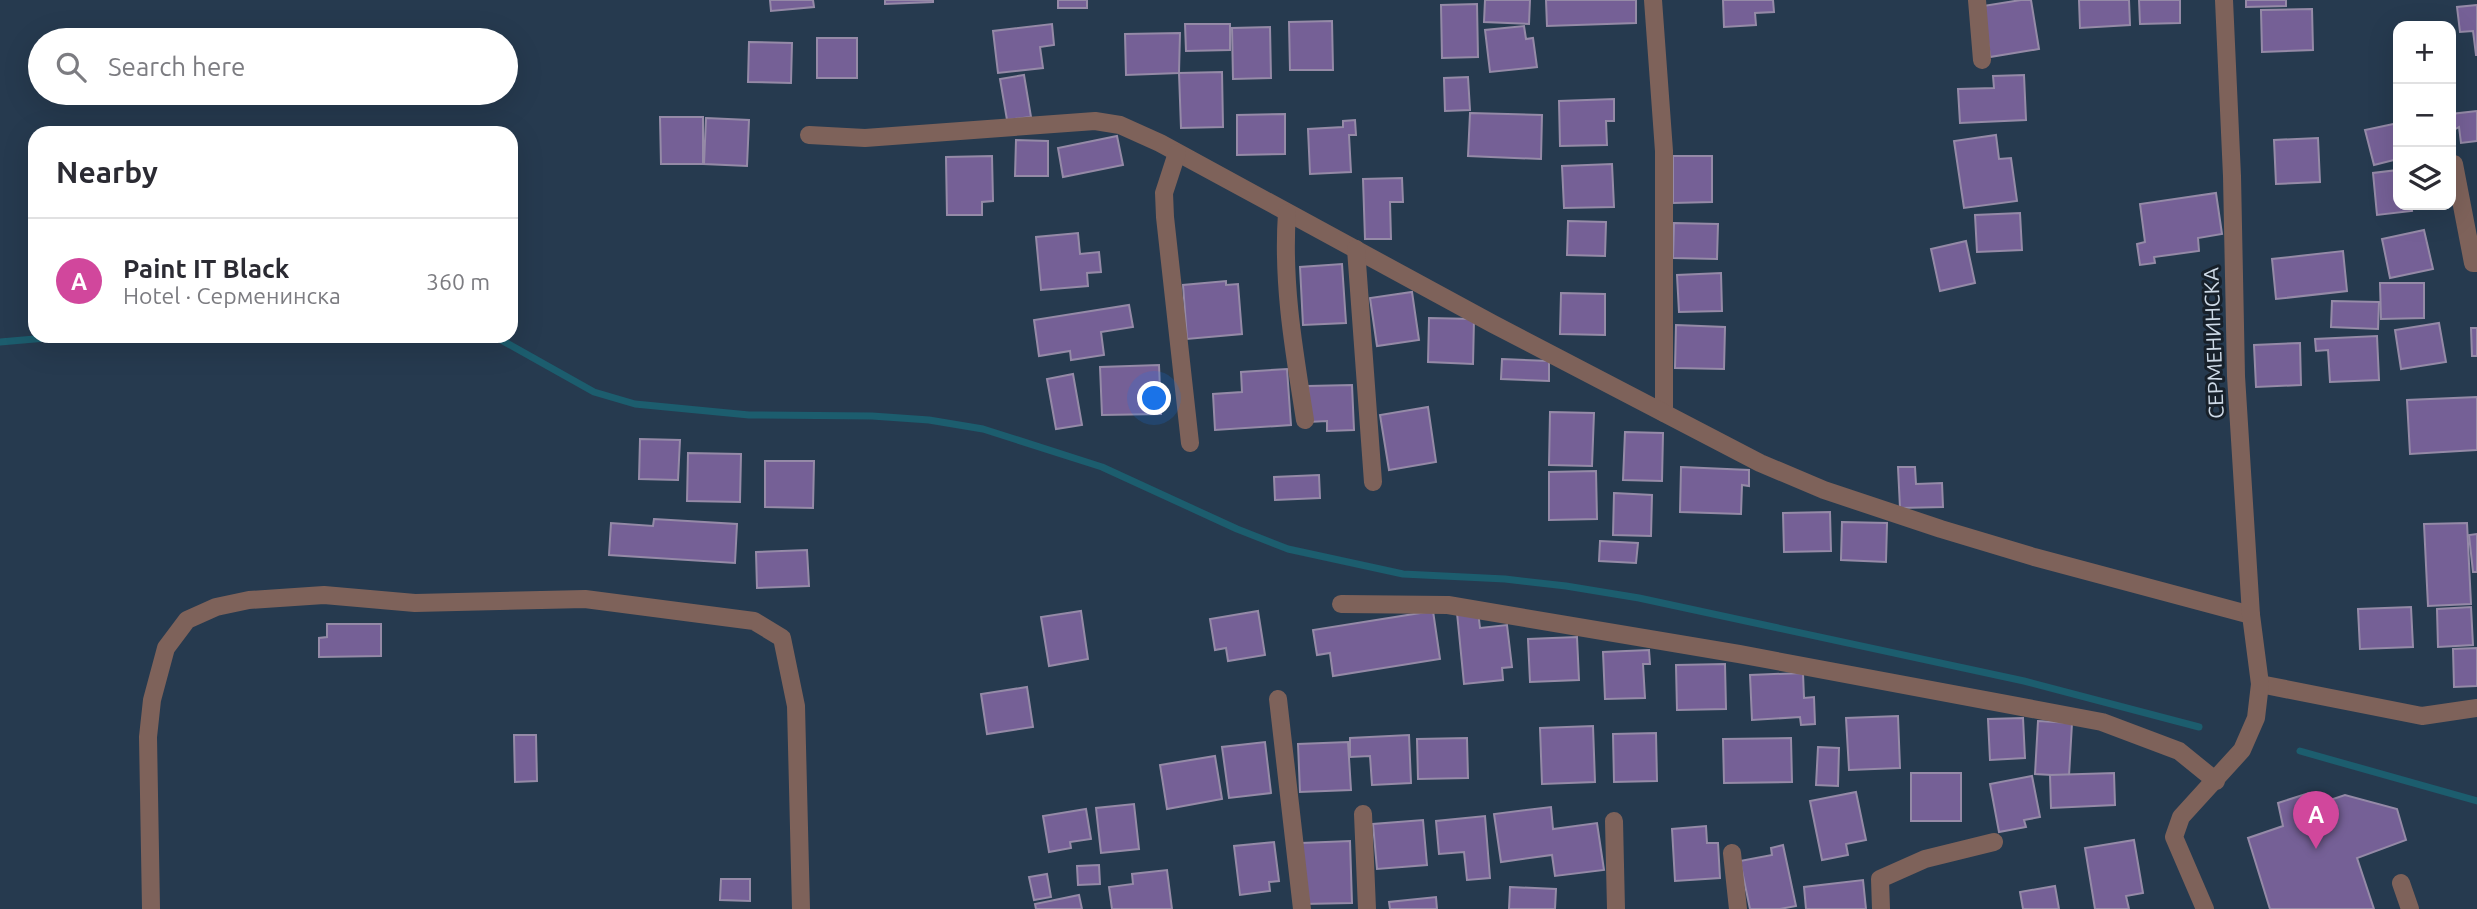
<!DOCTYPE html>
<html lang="en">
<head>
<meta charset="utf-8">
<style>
	body { margin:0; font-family:Ubuntu,sans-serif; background:#f2f2f3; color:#2b2b33 }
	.controls { position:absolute; right:21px; top:21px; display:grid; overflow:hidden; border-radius:14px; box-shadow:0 7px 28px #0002 }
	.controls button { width:63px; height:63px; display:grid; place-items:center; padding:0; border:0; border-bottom:2px solid #e1e1e2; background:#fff; color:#2b2b33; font:35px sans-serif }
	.you { position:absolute; left:1155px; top:399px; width:24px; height:24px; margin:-18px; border:5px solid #fff; border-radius:50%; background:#1a73e8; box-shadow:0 0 0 10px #1a73e833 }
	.badge { display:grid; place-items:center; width:46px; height:46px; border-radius:50%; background:#0f766e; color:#fff; font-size:23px; font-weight:700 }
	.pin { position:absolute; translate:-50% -58px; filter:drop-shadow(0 2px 4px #0008) }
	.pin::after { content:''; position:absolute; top:37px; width:24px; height:21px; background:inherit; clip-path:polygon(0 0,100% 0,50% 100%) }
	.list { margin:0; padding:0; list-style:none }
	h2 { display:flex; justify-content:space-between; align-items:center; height:91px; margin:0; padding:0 28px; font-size:30px }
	h2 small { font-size:23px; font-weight:400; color:#7c7c81 }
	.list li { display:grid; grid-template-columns:46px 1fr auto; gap:21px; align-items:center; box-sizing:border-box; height:126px; padding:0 28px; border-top:2px solid #e1e1e2 }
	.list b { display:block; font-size:26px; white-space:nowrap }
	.list p { margin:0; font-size:23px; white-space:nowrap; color:#7c7c81 }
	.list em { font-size:23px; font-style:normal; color:#7c7c81 }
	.icon { flex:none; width:38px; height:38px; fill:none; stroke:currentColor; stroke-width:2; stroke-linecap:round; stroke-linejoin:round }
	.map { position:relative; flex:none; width:2477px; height:909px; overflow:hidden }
	.search { position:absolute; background:#fff; box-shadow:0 7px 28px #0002; left:28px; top:28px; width:490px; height:77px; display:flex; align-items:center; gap:18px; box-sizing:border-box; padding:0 24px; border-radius:38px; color:#7c7c81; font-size:26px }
	.panel { position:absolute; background:#fff; box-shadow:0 7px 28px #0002; left:28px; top:126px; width:490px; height:217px; border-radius:21px }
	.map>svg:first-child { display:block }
</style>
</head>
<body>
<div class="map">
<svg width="2477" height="909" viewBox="0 0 2477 909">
	<rect width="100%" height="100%" fill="#263a4f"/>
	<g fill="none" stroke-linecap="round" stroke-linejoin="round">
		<g stroke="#1c5d6e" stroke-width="7">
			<path d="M494 336 594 392 635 404 749 415 872 416 929 420 983 429 1102 467 1237 529 1288 549 1403 574 1505 579 1566 586 1639 598 2024 681 2199 727"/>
			<path d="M0 342 69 336"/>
			<path d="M2300 751 2477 801"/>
		</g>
	</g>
	<g fill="#756096" stroke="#958aa7" stroke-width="2">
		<path d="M770 0H813L814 7 771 11Z"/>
		<path d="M885 0H933V2L885 4Z"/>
		<rect x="1058" y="0" width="29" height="8"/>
		<path d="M1485 0H1530L1529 24 1484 22Z"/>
		<path d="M1546 0H1636V23L1547 26Z"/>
		<path d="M1723 0H1773L1774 12 1755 13 1756 25 1724 27Z"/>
		<path d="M2021 0H2031L2039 49 1990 57 1983 6Z"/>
		<path d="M2079 0H2129L2130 25 2080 28Z"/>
		<path d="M2139 0H2180V23L2140 24Z"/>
		<path d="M2246 0H2286V6L2246 7Z"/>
		<path d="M1477 4 1478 57 1442 58 1441 5Z"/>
		<path d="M2477 5V55H2476L2473 31 2460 32 2457 7Z"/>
		<path d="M2312 9 2313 50 2262 52 2261 10Z"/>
		<path d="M1332 21 1333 70H1290L1289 22Z"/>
		<path d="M1052 24 1054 45 1040 47 1043 68 998 73 993 31Z"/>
		<path d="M1185 24H1230V50L1186 51Z"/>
		<path d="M1524 26 1526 39 1533 38 1537 67 1490 72 1485 30Z"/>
		<path d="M1270 27 1271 78 1233 79 1232 28Z"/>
		<path d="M1180 33 1179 73 1126 75 1125 34Z"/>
		<rect x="817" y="38" width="40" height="40"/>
		<path d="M749 42 792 43 791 83 748 82Z"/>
		<path d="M1222 72 1223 127 1181 128 1179 73Z"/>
		<path d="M1024 75 1031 117 1007 120 1000 79Z"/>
		<path d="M2024 75 2026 120 1960 123 1958 89 1994 88 1993 76Z"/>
		<path d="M1468 77 1470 110 1445 111 1444 78Z"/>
		<path d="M1614 99V121H1606L1607 145 1560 146 1559 101Z"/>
		<path d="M2477 111V141L2461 143 2459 127 2452 131 2451 114Z"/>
		<path d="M1470 113 1542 115 1541 159 1468 156Z"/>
		<path d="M1285 114V154L1237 155V115Z"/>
		<path d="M660 117H703V164H661Z"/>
		<path d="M706 118 749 120 747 166 704 164Z"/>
		<path d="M1355 120 1356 135H1349L1351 172 1310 174 1308 129 1343 127V121Z"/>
		<path d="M2398 123V159L2374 165 2365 130Z"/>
		<path d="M1996 135 1999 159 2011 158 2017 201 1964 208 1954 141Z"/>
		<path d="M1117 136 1123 165 1063 177 1058 148Z"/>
		<path d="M2318 138 2320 182 2276 184 2274 140Z"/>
		<path d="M1016 140 1048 141V176H1015Z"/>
		<path d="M992 156 993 201 982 202V215H947L946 157Z"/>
		<path d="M1673 156H1712V202L1673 203Z"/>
		<path d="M1612 164 1614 207 1564 208 1562 166Z"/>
		<path d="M2398 170V205H2411L2412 211 2377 215 2373 173Z"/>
		<path d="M1402 178 1403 202H1390L1391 239H1365L1363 179Z"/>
		<path d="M2216 193 2222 234 2198 238 2199 251 2154 257 2155 263 2140 265 2137 244 2145 242 2140 204Z"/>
		<path d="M2020 213 2022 250 1977 252 1975 215Z"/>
		<path d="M1568 221 1606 222 1605 256 1567 255Z"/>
		<path d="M1674 223 1718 224 1717 259 1673 258Z"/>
		<path d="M2424 230 2433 269 2390 278 2382 239Z"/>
		<path d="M1078 233 1080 254 1099 252 1101 272 1087 273 1088 286 1041 290 1036 237Z"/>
		<path d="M1966 241 1975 283 1940 291 1931 249Z"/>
		<path d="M2343 251 2347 291 2276 299 2272 259Z"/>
		<path d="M1342 264 1346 323 1303 325 1300 267Z"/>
		<path d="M1721 273 1722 311 1679 312 1677 275Z"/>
		<path d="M1226 281V285L1238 284 1242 334 1187 339 1183 285Z"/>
		<path d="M2380 283H2424V318L2381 319Z"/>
		<path d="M1412 292 1419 340 1377 346 1370 298Z"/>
		<path d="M1561 293 1605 294V335L1560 334Z"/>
		<path d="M2332 301 2379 302 2378 329 2331 327Z"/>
		<path d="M1129 305 1133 327 1101 332 1104 355 1071 360 1070 351 1039 356 1034 320Z"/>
		<path d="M1429 318 1474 319 1473 364 1428 362Z"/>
		<path d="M2439 323 2446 362 2401 369 2395 330Z"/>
		<path d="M1676 325 1725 327 1724 369 1675 368Z"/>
		<path d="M2471 328H2477V356H2472Z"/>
		<path d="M2377 336 2379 380 2330 382 2328 350 2316 351 2315 339Z"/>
		<path d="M2300 343 2301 385 2256 387 2254 345Z"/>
		<path d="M1502 359 1549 361V381L1501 379Z"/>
		<path d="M1159 365 1161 414 1102 415 1100 367Z"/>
		<path d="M1287 369 1291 425 1215 430 1213 394 1242 392 1241 372Z"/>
		<path d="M1073 374 1082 425 1056 429 1047 379Z"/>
		<path d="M1352 385 1354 430 1327 431V421L1309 422 1308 386Z"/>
		<path d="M2477 397V450L2410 454 2407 400Z"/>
		<path d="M1428 407 1436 462 1389 470 1380 415Z"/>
		<path d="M1550 412 1594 413 1592 466 1549 465Z"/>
		<path d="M1625 432 1663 433 1662 481 1623 480Z"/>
		<path d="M640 439 680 440 678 480 639 479Z"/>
		<path d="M688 453 741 454 740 502 687 501Z"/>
		<path d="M765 461H814L813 508 765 507Z"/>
		<path d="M1681 467 1749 470V486L1742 485 1741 514 1680 512Z"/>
		<path d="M1898 467H1915L1916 484 1942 483 1943 507 1900 508Z"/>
		<path d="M1596 471 1597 519 1549 520V472Z"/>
		<path d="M1319 475 1320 498 1275 500 1274 477Z"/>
		<path d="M1614 493 1652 495 1651 536 1613 535Z"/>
		<path d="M1830 512 1831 551 1784 552 1783 513Z"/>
		<path d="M654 519 737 524 735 563 609 555 611 523 653 526Z"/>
		<path d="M1842 522 1887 523 1886 562 1841 560Z"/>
		<path d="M2467 523 2471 604 2428 606 2424 524Z"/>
		<path d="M2477 534V572H2473L2469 535Z"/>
		<path d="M1600 541 1638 543 1636 563 1599 561Z"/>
		<path d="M807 550 809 586 757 588 756 552Z"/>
		<path d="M2411 607 2413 647 2360 649 2358 609Z"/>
		<path d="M2471 607 2473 645 2438 647 2437 609Z"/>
		<path d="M1081 611 1088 659 1049 666 1041 617Z"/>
		<path d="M1258 611 1265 655 1228 661 1226 648 1215 650 1210 619Z"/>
		<path d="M1433 611 1440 659 1333 676 1330 653 1317 655 1313 630Z"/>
		<path d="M1478 611 1480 628 1507 625 1512 667 1502 668 1503 680 1464 684 1457 613Z"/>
		<path d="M327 624H381V656L319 657V638L327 637Z"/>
		<path d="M1577 637 1579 680 1530 682 1528 639Z"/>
		<path d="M2477 648V686L2454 687 2453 649Z"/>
		<path d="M1649 650 1650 664H1643L1645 698 1605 699 1603 652Z"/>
		<path d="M1725 664 1726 709 1677 710 1676 665Z"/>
		<path d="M1803 673 1804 698 1814 697 1815 724 1801 725 1800 717 1752 720 1750 675Z"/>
		<path d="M1027 687 1033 727 987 734 981 694Z"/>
		<path d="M1898 716 1900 768 1849 770 1846 718Z"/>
		<path d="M2023 718 2025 758 1990 760 1988 719Z"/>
		<path d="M2038 721 2072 723 2069 776 2035 774Z"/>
		<path d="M1593 726 1595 782 1542 784 1540 728Z"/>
		<path d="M1656 733 1657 781 1614 782 1613 734Z"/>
		<path d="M514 735H536L537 781 515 782Z"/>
		<path d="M1409 735 1411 783 1372 785 1370 756 1350 757V738Z"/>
		<path d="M1467 738 1468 778 1418 779 1417 739Z"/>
		<path d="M1791 738 1792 782 1724 783 1723 739Z"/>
		<path d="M1265 742 1271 793 1229 798 1222 747Z"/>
		<path d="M1348 742 1351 790 1300 792 1298 744Z"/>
		<path d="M1818 747 1839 748 1838 786 1816 785Z"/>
		<path d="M1215 756 1222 799 1167 809 1160 765Z"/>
		<rect x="1911" y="773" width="50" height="48"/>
		<path d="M2114 773 2115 805 2051 808 2050 775Z"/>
		<path d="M2032 776 2040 817 2024 820 2026 827 1999 832 1990 784Z"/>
		<path d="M1856 792 1866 840 1846 844 1848 855 1822 860 1810 801Z"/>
		<path d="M2309 793 2312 806 2345 795 2397 809 2406 840 2357 858 2374 909H2270L2248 838 2283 826 2278 803Z"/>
		<path d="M1134 804 1139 849 1101 853 1096 808Z"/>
		<path d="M1551 807 1553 829 1597 823 1604 870 1555 876 1552 855 1501 862 1494 814Z"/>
		<path d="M1086 809 1091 839 1070 842 1071 848 1049 852 1043 816Z"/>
		<path d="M1485 816 1490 878 1467 880 1464 852 1439 854 1436 821Z"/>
		<path d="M1423 820 1427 865 1377 869 1373 824Z"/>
		<path d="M1706 826 1707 843H1718L1720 878 1675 881 1672 829Z"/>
		<path d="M2134 840 2143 893 2126 896 2129 909H2095L2085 848Z"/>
		<path d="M1350 841 1352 903 1303 904 1301 843Z"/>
		<path d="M1274 842 1279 881 1269 882 1270 891 1240 895 1234 846Z"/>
		<path d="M1783 845 1796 906 1780 909H1750L1740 861 1772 855 1771 848Z"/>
		<path d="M1099 865 1100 884 1078 885 1077 866Z"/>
		<path d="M1167 870 1172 909H1112L1109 887 1133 884 1132 874Z"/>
		<path d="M1047 874 1051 897 1034 900 1029 877Z"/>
		<path d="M721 879H750V901L720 900Z"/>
		<path d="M1863 880 1866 909H1806L1804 887Z"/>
		<path d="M2055 886 2059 909H2023L2020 892Z"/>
		<path d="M1510 887 1556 889 1555 909H1509Z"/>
		<path d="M1079 895 1082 909H1036L1035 904Z"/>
		<path d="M1436 897 1437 909H1390L1389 902Z"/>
	</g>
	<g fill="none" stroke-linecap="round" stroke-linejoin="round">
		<g stroke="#7e625a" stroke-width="18">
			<path d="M1653 0 1664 151V413"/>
			<path d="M1977 0 1982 60"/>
			<path d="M809 135 865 138 1095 121 1120 125 1160 143 1493 324 1760 463 1824 490 1941 529 2034 557 2251 615"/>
			<path d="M1177 153 1164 193 1165 217 1190 443"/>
			<path d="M2454 164 2473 263H2477"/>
			<path d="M1287 213C1282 283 1294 351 1305 420"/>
			<path d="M1356 249 1373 482"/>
			<path d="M1341 604 1448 605 1739 654 2102 722 2179 751 2216 781"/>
			<path d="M2260 684 2422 716 2477 708"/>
			<path d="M1278 699 1302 909"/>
			<path d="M1363 814 1367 909"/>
			<path d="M1614 821 1616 909"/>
			<path d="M1732 853 1738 909"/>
			<path d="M2401 883 2410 909"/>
			<path d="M151 909 148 737 152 700 166 648 187 620 216 607 249 600 324 595 415 603 585 599 754 621 782 638 796 706 801 909"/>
			<path d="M1881 909 1880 879 1925 859 1994 842"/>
			<path d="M2205 909 2174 837 2181 817 2242 750 2256 718 2260 684 2251 615 2236 376 2232 176 2224 0"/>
		</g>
	</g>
	<g text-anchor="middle" stroke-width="6" stroke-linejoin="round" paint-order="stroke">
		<g font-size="21" fill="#cedae7" stroke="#17202a">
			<text transform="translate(2214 343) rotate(-92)" y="7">СЕРМЕНИНСКА</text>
		</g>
	</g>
</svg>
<div class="controls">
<button>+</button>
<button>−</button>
<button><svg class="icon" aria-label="layers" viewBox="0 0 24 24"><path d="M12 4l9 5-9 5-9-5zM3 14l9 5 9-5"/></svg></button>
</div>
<div class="you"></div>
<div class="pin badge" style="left:2316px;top:849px;background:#d1479c">A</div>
<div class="search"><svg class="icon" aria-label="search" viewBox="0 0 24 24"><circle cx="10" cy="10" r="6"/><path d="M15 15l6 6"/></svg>Search here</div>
<section class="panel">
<h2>Nearby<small></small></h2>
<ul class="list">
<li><span class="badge" style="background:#d1479c">A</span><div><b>Paint IT Black</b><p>Hotel · Серменинска</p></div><em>360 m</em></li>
</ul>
</section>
</div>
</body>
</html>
